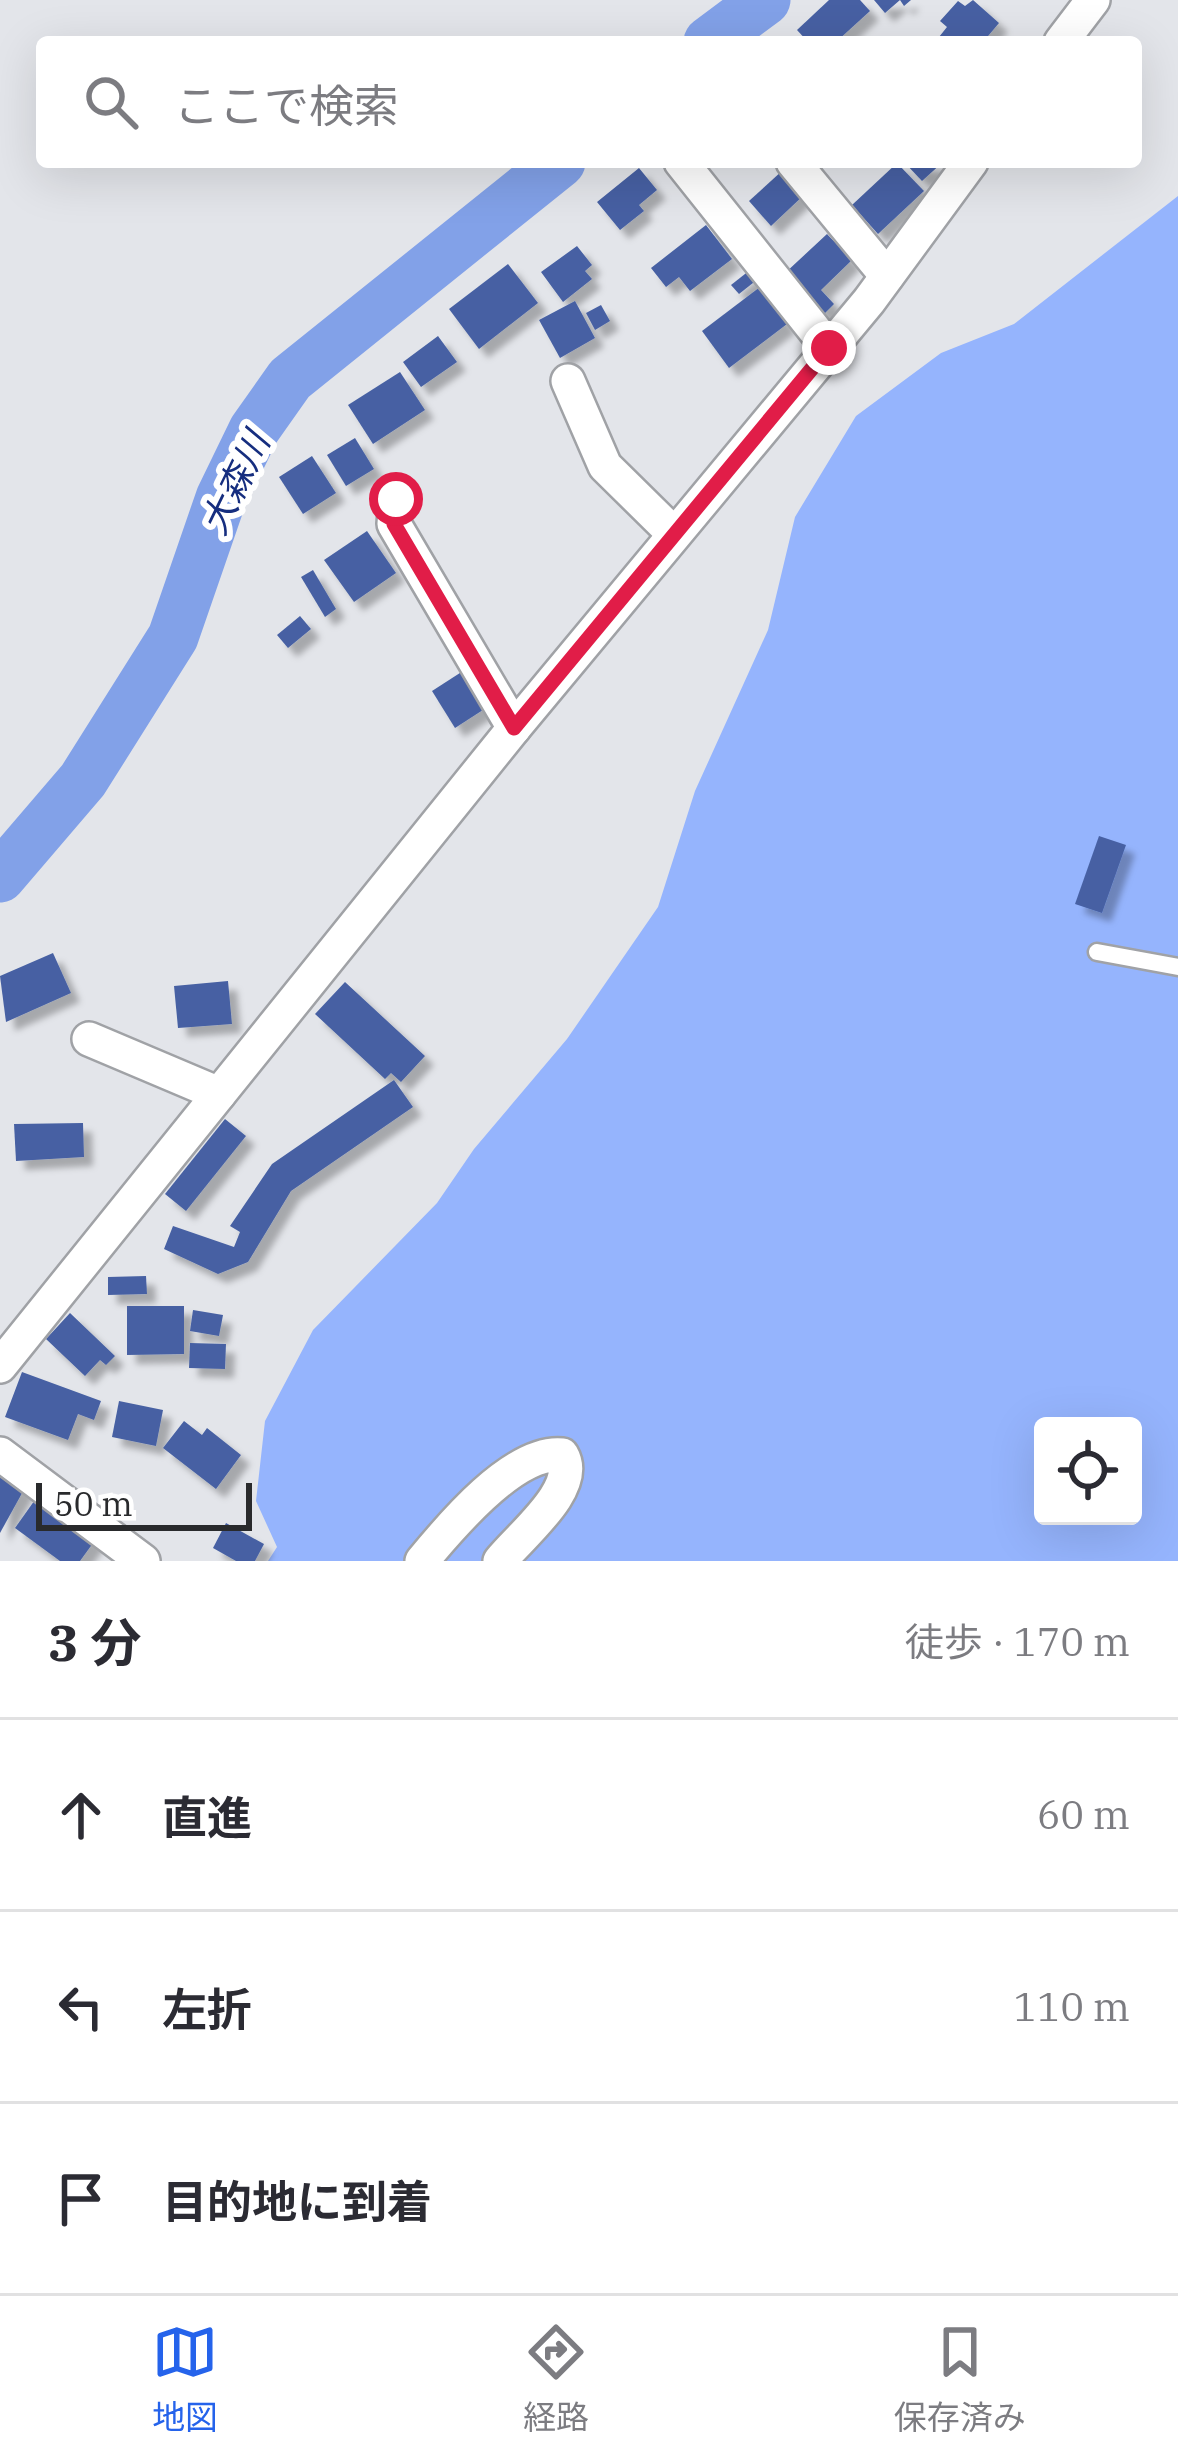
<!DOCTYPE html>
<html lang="ja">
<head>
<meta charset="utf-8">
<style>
	body { margin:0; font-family:"IBM Plex Serif","Noto Sans JP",serif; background:#f2f2f3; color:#2b2b33 }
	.controls { position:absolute; right:36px; bottom:36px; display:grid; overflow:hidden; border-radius:12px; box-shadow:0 12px 48px #0002 }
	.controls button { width:108px; height:108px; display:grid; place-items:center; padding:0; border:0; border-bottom:3px solid #e1e1e2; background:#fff; color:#2b2b33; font:60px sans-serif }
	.scale { position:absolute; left:36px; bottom:30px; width:216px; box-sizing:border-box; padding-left:12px; border:6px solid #292a2c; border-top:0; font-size:33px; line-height:42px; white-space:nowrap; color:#292a2c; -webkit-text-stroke:9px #fff; paint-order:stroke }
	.stop { position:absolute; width:36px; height:36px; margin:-27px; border:9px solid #e11d48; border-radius:50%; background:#fff }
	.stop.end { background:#e11d48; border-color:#fff; box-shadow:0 3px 12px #0008 }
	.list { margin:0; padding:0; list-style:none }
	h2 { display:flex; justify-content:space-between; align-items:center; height:156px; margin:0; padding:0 48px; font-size:51px }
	h2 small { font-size:39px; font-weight:400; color:#7c7c81 }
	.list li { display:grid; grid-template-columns:78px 1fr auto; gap:36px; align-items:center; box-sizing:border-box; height:192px; padding:0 48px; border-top:3px solid #e1e1e2 }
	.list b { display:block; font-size:45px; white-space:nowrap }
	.list em { font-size:39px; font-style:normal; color:#7c7c81 }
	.icon { flex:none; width:66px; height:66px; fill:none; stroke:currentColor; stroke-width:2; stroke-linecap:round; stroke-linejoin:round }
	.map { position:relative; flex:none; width:1178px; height:1561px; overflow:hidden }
	.search { position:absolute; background:#fff; box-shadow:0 12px 48px #0002; left:36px; right:36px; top:36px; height:132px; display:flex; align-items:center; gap:30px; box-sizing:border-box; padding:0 42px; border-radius:12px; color:#7c7c81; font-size:45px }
	.sheet { height:732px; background:#fff }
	nav { display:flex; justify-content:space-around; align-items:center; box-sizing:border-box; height:168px; border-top:3px solid #e1e1e2; background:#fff; font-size:33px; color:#7c7c81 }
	nav a { display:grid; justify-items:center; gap:6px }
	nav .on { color:#2563eb }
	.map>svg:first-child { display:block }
</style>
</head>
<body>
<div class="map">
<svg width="1178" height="1561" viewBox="0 0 1178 1561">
	<defs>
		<filter id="shadow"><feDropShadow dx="9" dy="9" stdDeviation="3" flood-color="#0004"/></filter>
	</defs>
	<rect width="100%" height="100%" fill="#e3e5ea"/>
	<path fill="#95b4fd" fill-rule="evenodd" d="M1178 196V1561H268L277 1547 256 1501 265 1421 313 1330 437 1203 474 1149 567 1039 658 907 695 791 768 630 795 517 856 416 941 353 1014 324ZM1043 1426H1133V1516H1043Z"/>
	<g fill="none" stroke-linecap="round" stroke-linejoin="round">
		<g stroke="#82a1e8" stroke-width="51">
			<path d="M709 42 765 0"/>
			<path d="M0 877 83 780 173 637 221 498 254 430 290 379 560 162"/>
		</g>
	</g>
	<g fill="#4761a3" filter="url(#shadow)">
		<path d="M829 0H860L870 11 836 42H808L797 30Z"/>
		<path d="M874 0H911L904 6 900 0 885 13Z"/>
		<path d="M973 0 999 23 983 42H935L947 27 940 21 958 1 965 6Z"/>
		<path d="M904 162H943L922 181Z"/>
		<path d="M897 163 924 191 878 234 852 205Z"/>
		<path d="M639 168 657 190 639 205 644 211 620 230 597 202Z"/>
		<path d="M783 170 805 194 771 226 749 201Z"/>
		<path d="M706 225 732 259 690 291 679 277 666 287 651 268Z"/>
		<path d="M827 234 852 260 821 290 834 304 823 315 784 274Z"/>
		<path d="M577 246 592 265 585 271 592 279 563 302 541 272Z"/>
		<path d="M508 264 538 303 479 349 449 309Z"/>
		<path d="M750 270 758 279 739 294 731 285Z"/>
		<path d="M760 287 787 324 729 368 702 331Z"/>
		<path d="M575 301 595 338 560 358 539 320Z"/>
		<path d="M601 305 610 321 595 330 586 313Z"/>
		<path d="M438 336 457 362 421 387 403 362Z"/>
		<path d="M400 372 425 410 373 444 348 405Z"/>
		<path d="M355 438 374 469 346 486 327 455Z"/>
		<path d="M312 456 336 493 303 514 279 477Z"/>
		<path d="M367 531 396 573 354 602 324 560Z"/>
		<path d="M313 570 336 609 325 617 301 577Z"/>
		<path d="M300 616 311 629 288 648 277 635Z"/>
		<path d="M463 671 486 708 455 728 432 691Z"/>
		<path d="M1099 836 1126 845 1102 913 1075 904Z"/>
		<path d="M53 953 71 993 6 1022 0 976Z"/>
		<path d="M228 981 232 1024 178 1028 174 986Z"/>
		<path d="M345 982 425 1056 401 1082 391 1073 385 1079 315 1014Z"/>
		<path d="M394 1080 413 1107 291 1191 248 1262 218 1274 164 1249 173 1226 234 1247 240 1232 230 1226 272 1164Z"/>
		<path d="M225 1119 246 1136 186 1211 165 1194Z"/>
		<path d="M83 1123 84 1157 16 1161 14 1124Z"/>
		<path d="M146 1276 147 1294 108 1295V1277Z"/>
		<path d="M127 1306H184V1354L127 1355Z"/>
		<path d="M193 1310 223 1315 219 1336 190 1331Z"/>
		<path d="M70 1313 115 1356 106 1365 100 1360 85 1376 46 1339Z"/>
		<path d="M190 1343 226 1344 225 1369 189 1368Z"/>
		<path d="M22 1372 101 1401 94 1420 78 1414 68 1440 5 1417Z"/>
		<path d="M119 1401 163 1410 156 1446 112 1437Z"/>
		<path d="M184 1421 202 1435 207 1428 241 1455 216 1489 163 1448Z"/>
		<path d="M0 1472 26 1486 0 1533Z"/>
		<path d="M37 1497 96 1539 80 1561H60L15 1528Z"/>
		<path d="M226 1523 264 1544 255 1561H236L213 1548Z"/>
	</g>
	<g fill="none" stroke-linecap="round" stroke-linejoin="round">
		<g stroke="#a0a2a6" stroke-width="21">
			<path id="lane" d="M1097 952 1178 967"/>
		</g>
		<g stroke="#a0a2a6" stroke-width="38">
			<g id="street">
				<path d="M1061 42 1093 0"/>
				<path d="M681 162 829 348"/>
				<path d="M793 162 887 276"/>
				<path d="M568 381 605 466 674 534"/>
				<path d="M396 499 394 524 514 728"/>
				<path d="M89 1039 219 1094"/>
				<path d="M0 1366 514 728 869 301 971 162"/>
				<path d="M0 1454 143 1561"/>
				<path d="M422 1561C450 1527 514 1450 562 1455 581 1488 521 1535 500 1561"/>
			</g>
		</g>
		<use href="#lane" stroke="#fff" stroke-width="16"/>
		<use href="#street" stroke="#fff" stroke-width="33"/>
	</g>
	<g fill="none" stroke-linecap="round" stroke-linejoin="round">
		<path stroke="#e11d48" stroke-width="15" d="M396 499 394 524 514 728 829 348"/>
	</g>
	<g text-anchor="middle" stroke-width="12" stroke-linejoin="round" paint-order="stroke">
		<g font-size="36" font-style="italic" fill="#162e7f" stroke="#fff">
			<text transform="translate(235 483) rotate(-64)" y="13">大森川</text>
		</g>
	</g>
</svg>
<div class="controls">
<button><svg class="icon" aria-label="locate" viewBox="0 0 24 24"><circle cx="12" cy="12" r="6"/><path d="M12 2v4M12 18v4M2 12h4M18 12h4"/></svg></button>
</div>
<div class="scale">50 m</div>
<div class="stop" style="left:396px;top:499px"></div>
<div class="stop end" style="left:829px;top:348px"></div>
<div class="search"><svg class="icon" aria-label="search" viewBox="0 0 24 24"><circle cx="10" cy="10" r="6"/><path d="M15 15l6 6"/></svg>ここで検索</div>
</div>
<section class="sheet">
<h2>3 分<small>徒歩 · 170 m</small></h2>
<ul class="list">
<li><svg class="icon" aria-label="ahead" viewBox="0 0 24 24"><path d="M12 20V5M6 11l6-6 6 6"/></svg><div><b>直進</b></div><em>60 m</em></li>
<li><svg class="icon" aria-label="left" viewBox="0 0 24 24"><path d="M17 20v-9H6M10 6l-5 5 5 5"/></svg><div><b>左折</b></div><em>110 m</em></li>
<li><svg class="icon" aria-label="arrive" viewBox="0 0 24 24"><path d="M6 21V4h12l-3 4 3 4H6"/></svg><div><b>目的地に到着</b></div></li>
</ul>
</section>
<nav>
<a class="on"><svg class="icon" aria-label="map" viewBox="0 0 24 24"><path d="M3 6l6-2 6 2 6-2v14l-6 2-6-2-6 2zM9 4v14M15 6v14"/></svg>地図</a>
<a><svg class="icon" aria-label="directions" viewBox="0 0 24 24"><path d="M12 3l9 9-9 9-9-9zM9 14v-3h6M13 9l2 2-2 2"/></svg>経路</a>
<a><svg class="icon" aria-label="saved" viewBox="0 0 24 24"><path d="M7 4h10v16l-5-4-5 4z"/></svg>保存済み</a>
</nav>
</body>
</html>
